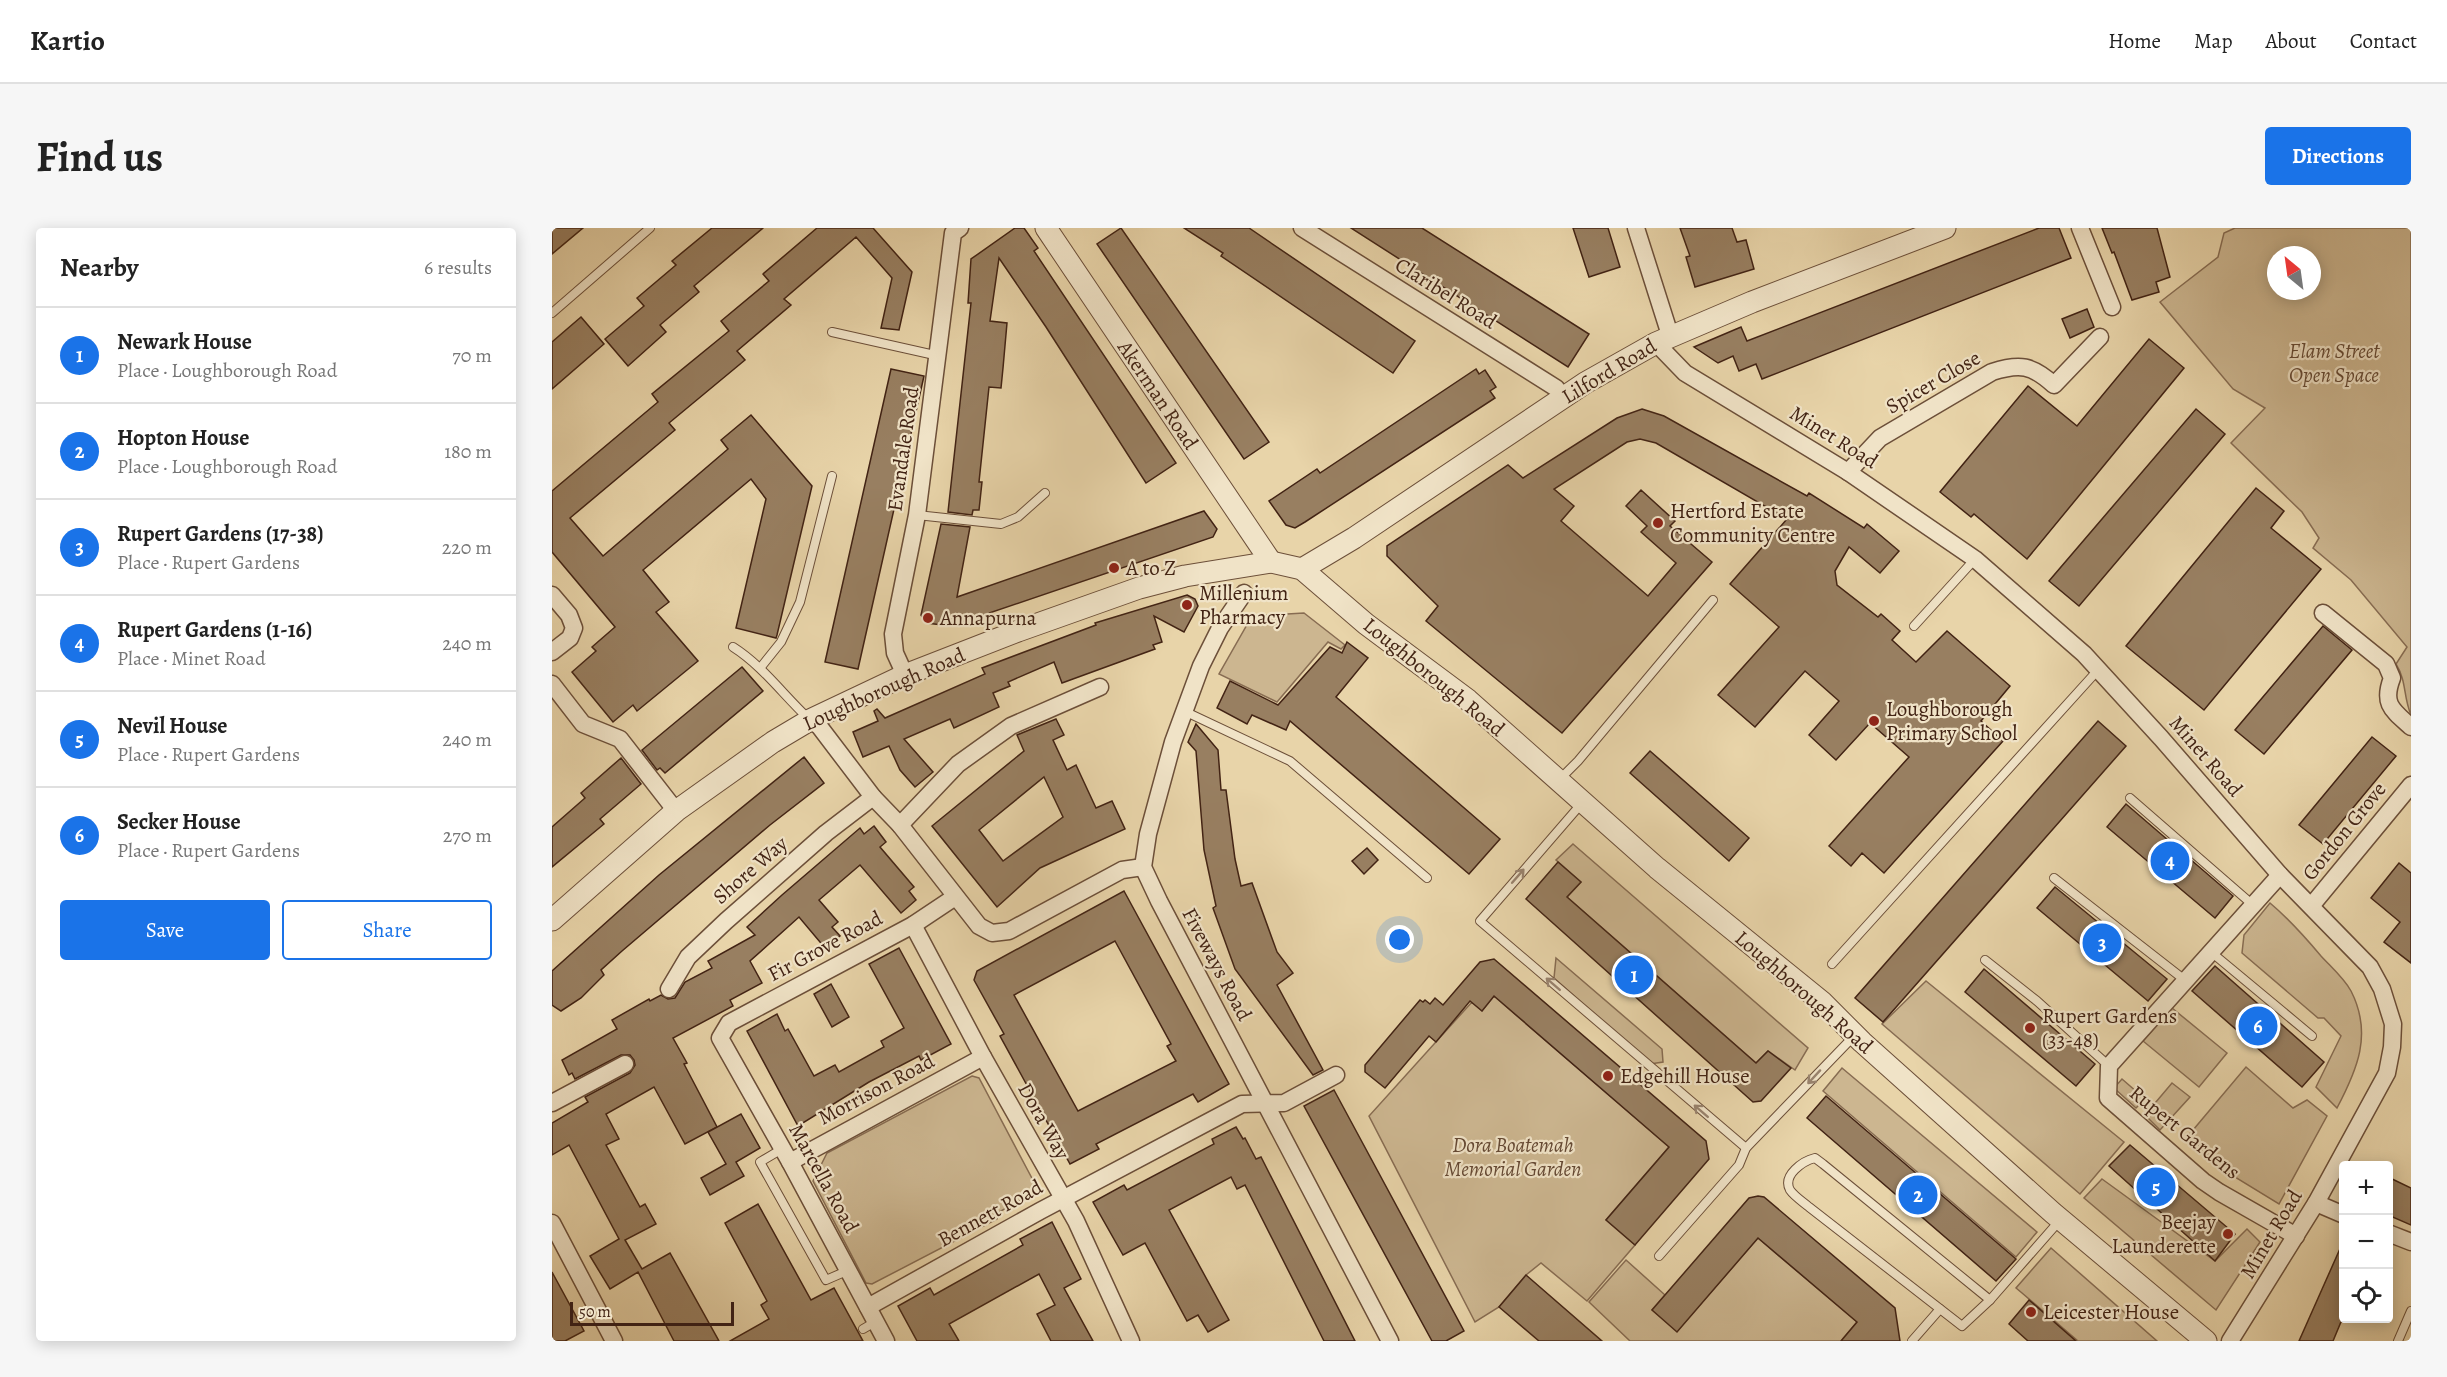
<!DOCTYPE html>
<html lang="en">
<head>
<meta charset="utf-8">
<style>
	body { margin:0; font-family:Alegreya,serif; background:#f6f6f6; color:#222 }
	.controls { position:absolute; right:18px; bottom:18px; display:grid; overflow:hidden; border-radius:6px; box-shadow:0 3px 15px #0003 }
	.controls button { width:54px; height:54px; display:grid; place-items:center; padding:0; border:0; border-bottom:2px solid #e0e0e0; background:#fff; color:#222; font:30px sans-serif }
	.compass { position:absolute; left:1715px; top:18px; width:54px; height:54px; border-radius:50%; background:#fff; box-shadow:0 3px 15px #0003; rotate:331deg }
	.scale { position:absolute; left:18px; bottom:15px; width:164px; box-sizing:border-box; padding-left:6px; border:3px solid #422314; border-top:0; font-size:16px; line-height:21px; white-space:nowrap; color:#422314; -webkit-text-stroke:4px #f0e3c7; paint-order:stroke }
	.you { position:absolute; left:848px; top:712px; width:21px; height:21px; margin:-15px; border:4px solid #fff; border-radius:50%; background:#1a73e8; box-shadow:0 0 0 9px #1a73e833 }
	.badge { display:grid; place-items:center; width:39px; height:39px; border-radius:50%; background:#1a73e8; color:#fff; font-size:20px; font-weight:700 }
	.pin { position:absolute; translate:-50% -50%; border:3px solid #fff; box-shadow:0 2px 6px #0006 }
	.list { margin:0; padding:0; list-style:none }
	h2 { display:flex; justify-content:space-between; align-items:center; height:78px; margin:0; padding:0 24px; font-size:26px }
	h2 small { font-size:20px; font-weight:400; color:#767676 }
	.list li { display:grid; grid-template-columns:39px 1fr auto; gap:18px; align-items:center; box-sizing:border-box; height:96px; padding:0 24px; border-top:2px solid #e0e0e0 }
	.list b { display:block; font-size:22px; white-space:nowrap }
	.list p { margin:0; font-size:20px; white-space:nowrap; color:#767676 }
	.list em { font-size:20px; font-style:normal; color:#767676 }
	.actions { display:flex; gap:12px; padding:18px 24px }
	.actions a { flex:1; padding:14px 0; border:2px solid #1a73e8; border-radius:6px; text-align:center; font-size:21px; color:#1a73e8 }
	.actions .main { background:#1a73e8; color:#fff }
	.icon { flex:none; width:33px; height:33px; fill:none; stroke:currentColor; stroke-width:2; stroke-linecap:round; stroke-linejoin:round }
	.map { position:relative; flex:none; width:1859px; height:1113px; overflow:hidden; border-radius:6px }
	header { display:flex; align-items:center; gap:36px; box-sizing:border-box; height:84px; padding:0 30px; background:#fff; border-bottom:2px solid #e0e0e0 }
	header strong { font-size:28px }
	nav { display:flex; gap:33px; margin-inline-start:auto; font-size:21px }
	.intro { display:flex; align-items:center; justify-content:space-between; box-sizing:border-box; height:144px; padding:0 36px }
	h1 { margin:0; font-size:42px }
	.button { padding:15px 27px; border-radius:6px; background:#1a73e8; color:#fff; font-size:21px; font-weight:700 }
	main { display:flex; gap:36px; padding:0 36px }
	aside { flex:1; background:#fff; border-radius:6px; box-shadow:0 3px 15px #0003 }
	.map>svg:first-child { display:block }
</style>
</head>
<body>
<header>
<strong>Kartio</strong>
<nav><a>Home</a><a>Map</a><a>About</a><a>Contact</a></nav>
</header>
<div class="intro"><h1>Find us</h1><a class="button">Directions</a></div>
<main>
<aside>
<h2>Nearby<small>6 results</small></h2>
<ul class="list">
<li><span class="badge">1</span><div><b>Newark House</b><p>Place · Loughborough Road</p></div><em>70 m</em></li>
<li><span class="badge">2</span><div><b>Hopton House</b><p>Place · Loughborough Road</p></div><em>180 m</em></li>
<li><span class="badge">3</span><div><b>Rupert Gardens (17-38)</b><p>Place · Rupert Gardens</p></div><em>220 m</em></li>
<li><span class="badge">4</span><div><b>Rupert Gardens (1-16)</b><p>Place · Minet Road</p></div><em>240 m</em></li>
<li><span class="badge">5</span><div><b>Nevil House</b><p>Place · Rupert Gardens</p></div><em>240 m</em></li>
<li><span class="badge">6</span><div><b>Secker House</b><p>Place · Rupert Gardens</p></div><em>270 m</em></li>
</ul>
<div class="actions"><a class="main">Save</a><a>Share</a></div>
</aside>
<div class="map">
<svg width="1859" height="1113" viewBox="0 0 1859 1113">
	<rect width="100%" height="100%" fill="#e8d4a9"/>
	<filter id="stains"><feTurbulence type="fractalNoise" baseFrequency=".00333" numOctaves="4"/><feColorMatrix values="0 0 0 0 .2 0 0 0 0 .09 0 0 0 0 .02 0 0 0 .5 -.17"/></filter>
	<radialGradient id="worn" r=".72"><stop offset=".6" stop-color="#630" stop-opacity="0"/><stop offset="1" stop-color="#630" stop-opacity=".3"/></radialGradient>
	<g fill="#ccb690" stroke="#876c52" stroke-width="1.5" fill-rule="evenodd">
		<path d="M1683 0H1859V487C1851 468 1855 454 1844 436L1855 419 1799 352 1761 320 1767 310 1750 284 1679 215 1713 180 1681 161 1608 74 1666 29 1672 5ZM1724 27H1760V63H1724Z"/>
		<path d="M752 385 793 417 789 421 776 414 725 474 667 446 700 388Z"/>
		<path d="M1021 616 1256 820 1243 842 1216 823 1204 835 1015 669 1029 654 1004 632Z"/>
		<path d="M1718 675C1737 691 1753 709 1769 728 1779 739 1792 750 1799 763 1821 806 1805 842 1785 880L1764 859 1789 808 1772 790H1766L1690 725 1692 707Z"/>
		<path d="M1004 730 1110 821 1111 834 1098 836 1002 750Z"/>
		<path d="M1374 753 1572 914 1528 966 1330 796Z"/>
		<path d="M942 768 1117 919 1054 992 1083 1017 1035 1073 989 1035 974 1047 947 1079 923 1094 817 888 920 774 930 783Z"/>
		<path d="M1620 780 1675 825 1647 859 1591 813Z"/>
		<path d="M1694 839 1741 880 1755 872 1775 888 1727 976 1673 943 1636 908Z"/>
		<path d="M1290 840 1485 1004 1464 1029 1271 863Z"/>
		<path d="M420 848 427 850 483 956 478 967 447 984 445 991 320 1056 314 1055 261 953 275 925Z"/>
		<path d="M1570 851 1593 871 1584 880 1562 860Z"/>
		<path d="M1620 855 1638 869 1608 902 1593 887Z"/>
		<path d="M1550 951 1663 1033 1695 1001 1708 1014 1664 1082 1532 970Z"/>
		<path d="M1206 1010 1305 1094 1289 1113H1078L1037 1074 1074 1032 1113 1067 1100 1082 1125 1103Z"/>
		<path d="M1499 1020 1605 1113H1526L1470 1065 1464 1060Z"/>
	</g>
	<g fill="#987f61" stroke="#422314" stroke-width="1.5" fill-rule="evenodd">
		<path d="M0 0H31L0 26Z"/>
		<path d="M160 0H211L142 58 147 64 108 97 114 104 76 138 53 111 92 78 85 70 124 37 120 33Z"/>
		<path d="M265 0H321L360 44 347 102 329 100 340 50 304 9 232 71 239 77 185 123 193 132 117 195 123 202 18 290 51 328 176 221 169 212 199 187 260 258 225 407 224 410 184 400 214 271 199 251 91 342 117 374 104 384 146 433 85 483 81 477 61 494 20 444 44 423 40 419 63 399 0 324V263L106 174 100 166 177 103 169 93 217 53 211 46Z"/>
		<path d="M463 0H472L486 20 482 23 624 235 594 255 494 99 447 30 438 93 455 95 451 140 449 160 437 159 427 254H430L427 282H421L420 287 396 284 419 75H416L419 31Z"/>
		<path d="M569 0 717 214 692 231 545 16Z"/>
		<path d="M632 0H697L863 113 841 145 669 28 671 25Z"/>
		<path d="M799 0H870L1037 106 1016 139Z"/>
		<path d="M1021 0H1056L1068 39 1037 49Z"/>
		<path d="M1128 0H1180L1185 14 1194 12 1202 41 1143 59 1134 29 1138 28Z"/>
		<path d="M1487 0H1507L1519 30 1210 151 1204 136 1187 143 1181 128 1166 135 1142 119 1189 99 1195 113Z"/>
		<path d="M1550 0H1605L1618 49 1604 54 1607 64 1580 72 1562 24 1560 25Z"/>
		<path d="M1535 81 1542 99 1518 110 1510 91Z"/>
		<path d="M29 89 52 116 0 161V114Z"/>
		<path d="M1597 111 1632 140 1475 331 1422 286 1419 289 1388 264 1476 158 1525 198Z"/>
		<path d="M339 141 372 148 306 441 273 434Z"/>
		<path d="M924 141 927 146 933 142 944 159 938 163 943 170 753 294 743 300 734 297 717 273 765 241 768 245Z"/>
		<path d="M1090 181 1112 188 1255 268 1257 265 1312 300 1315 296 1347 323 1328 345 1297 319 1283 343 1285 357 1326 389 1329 386 1348 403 1340 412 1364 434 1395 403 1458 458 1429 493 1451 513 1332 645 1310 625 1299 638 1277 618 1357 529 1318 495 1284 532 1257 507 1287 473 1253 443 1203 499 1166 467 1227 399 1178 356 1235 291 1104 215 1088 211 1075 214 1002 261 1022 278 1009 293 1096 368 1124 335 1089 304 1095 298 1074 278 1089 262 1123 293 1118 298 1160 334 1010 505 874 393 886 378 835 328V318L956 237 971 250 1065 190Z"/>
		<path d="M1644 181 1673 206 1527 378 1497 353Z"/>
		<path d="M1704 260 1732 283 1719 300 1769 341 1652 482 1574 418Z"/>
		<path d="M652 283 665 301 661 309 399 398 374 395 369 387 389 296 418 299 405 369Z"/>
		<path d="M635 367 643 371 646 378 632 404 602 388 610 414 601 417 603 421 510 455 502 434 456 454 458 458 441 465 447 479 402 500 398 491 352 511 381 544 363 559 348 542 337 518 311 529 301 504 326 493 322 483 325 481 333 490 433 446 430 440 544 397 543 395Z"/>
		<path d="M1771 398 1800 422 1712 526 1683 502Z"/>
		<path d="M795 414 816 430 784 469 948 611 917 646 738 493 734 502 700 487 695 496 665 480 678 453 726 477 778 419 790 425Z"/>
		<path d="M190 439 211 463 113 545 108 540 105 542 90 522Z"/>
		<path d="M504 491 512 507 501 512 515 542 524 537 544 580 560 573 573 601 488 640 445 679 380 598 472 523 465 507ZM492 549 511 589 451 633 427 602Z"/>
		<path d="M1546 493 1574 518 1331 794 1303 770Z"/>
		<path d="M644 496 666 522 669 562H674L683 631 689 658 700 655 725 724 741 745 725 757 771 842 761 847 683 741 661 680 664 678 652 622 644 523 636 514Z"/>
		<path d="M1820 509 1844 528 1771 616 1747 597Z"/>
		<path d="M1098 523 1197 610 1177 633 1078 545Z"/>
		<path d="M252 529 272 555 218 597 70 723 49 742 52 747 29 770 9 783 0 777V743L107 647Z"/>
		<path d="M69 530 89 556 48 591 52 596 0 639V599L33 570 29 565Z"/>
		<path d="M1574 576 1681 668 1663 690 1555 599Z"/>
		<path d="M322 598 334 614 328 619 362 659 357 663 364 672 349 685 308 637 267 672 286 694 280 699 288 708 273 720 247 689 198 733 210 755 178 772 181 778 121 810 135 835 132 836 165 899 133 916 102 859 54 886 67 911 54 917 88 979 93 976 104 996 73 1012 90 1041 118 1025 167 1113H122L86 1044 58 1061 38 1028 67 1011 17 917 0 927V895L36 874 33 869 78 845 83 837 82 832 78 827H69L23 851 20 845 17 847 10 832 65 801 60 792 97 771 98 773 109 767 116 771 123 770 133 754 160 740 156 733 203 707 195 699 230 667 308 600 312 606Z"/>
		<path d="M815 620 826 632 812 646 800 633Z"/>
		<path d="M1006 634 1029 654 1015 669 1204 835 1216 823 1239 840 1209 873 1201 874 974 671Z"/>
		<path d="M1847 635 1859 645V735L1832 714 1848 694 1819 670Z"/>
		<path d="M1503 659 1615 751 1596 773 1485 680Z"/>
		<path d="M572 663 677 856 646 874 641 866 544 916 547 921 518 936 448 808 452 806 422 752 425 743ZM563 713 619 816 615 818 624 833 526 883 462 767Z"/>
		<path d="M347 720 399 816 369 832 367 828 317 854 246 898 195 803 225 786 233 803 236 801 262 848 283 837 287 844 332 819 329 813 352 800 317 736Z"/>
		<path d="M942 731 1154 913 1157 931 1083 1017 1054 992 1117 919 942 768 930 783 918 773 884 814 877 808 833 860 813 844V837L868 772 871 774 873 772 878 776 883 770 891 777 928 734Z"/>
		<path d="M1663 738 1772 834 1750 859 1640 763Z"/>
		<path d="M1432 741 1543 836 1524 858 1413 764Z"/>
		<path d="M279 756 297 789 280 799 262 766Z"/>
		<path d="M782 862 912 1103 894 1113H880L752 878Z"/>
		<path d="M1274 868 1464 1031 1444 1053 1255 890Z"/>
		<path d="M189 886 208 920 184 934 192 948 158 967 149 950 174 936 156 904Z"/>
		<path d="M684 899 691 911 693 910 704 931 709 929 803 1113H772L693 957 685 961 679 949 617 982 677 1092 656 1104 646 1087 635 1093 593 1015 571 1027 541 974 572 957 575 962 662 916 660 911Z"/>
		<path d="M1578 917 1683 1006 1663 1033 1557 938Z"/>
		<path d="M1836 949 1859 960V997L1836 987Z"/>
		<path d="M1206 968 1212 969 1343 1080 1348 1113H1289L1305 1094 1206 1010 1125 1104 1100 1082 1197 970Z"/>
		<path d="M206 976 259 1072 282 1060 311 1113H178L217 1091 209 1077 215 1073 173 995Z"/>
		<path d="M500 994 529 1051 512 1060 541 1113H499L485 1086 503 1077 487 1046 397 1096 407 1113H365L346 1078 378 1060 382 1067 471 1017 468 1011Z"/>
		<path d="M1791 1014V1089L1781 1113H1747Z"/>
		<path d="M0 1044 32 1103 13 1113H0Z"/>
		<path d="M974 1047 1050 1113H987L947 1079Z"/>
		<path d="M1477 1072 1524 1113H1476L1457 1096Z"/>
	</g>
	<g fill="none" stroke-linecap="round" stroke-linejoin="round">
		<g stroke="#6c4f39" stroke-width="10">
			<g id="service">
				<path d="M0 85 98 0"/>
				<path d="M280 104 387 128"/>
				<path d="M365 287 449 296 466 289 493 265"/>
				<path d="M1362 398 1423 331"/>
				<path d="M181 419C211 438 232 468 258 492"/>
				<path d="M209 439 229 414 248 374 280 248"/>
				<path d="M632 483 738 533 875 650"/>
				<path d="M1007 552 1026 533 1161 372"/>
				<path d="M1578 570 1701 677"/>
				<path d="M1030 575 928 693 1194 920"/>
				<path d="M1502 650 1634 753"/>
				<path d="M1659 724 1760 808"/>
				<path d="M1433 732 1485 773 1557 838"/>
				<path d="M1280 736 1546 442"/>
				<path d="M230 921 208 934 274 1052 297 1042"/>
				<path d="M1263 930 1271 936 1438 1072 1410 1098 1257 979C1251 974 1242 968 1238 962 1230 947 1251 933 1263 930Z"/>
				<path d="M1107 1028 1187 937 1194 920 1303 807"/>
				<path d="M1438 1072 1509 991"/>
				<path d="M311 1101 323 1094"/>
				<path d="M1360 1113 1388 1081"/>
				<path d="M1846 1113 1859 1083"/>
			</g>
		</g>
		<g stroke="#6c4f39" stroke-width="19">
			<g id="minor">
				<path d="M750 0 1004 160 1012 170"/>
				<path d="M1084 0 1118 107"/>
				<path d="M1528 0 1560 79"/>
				<path d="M1104 115 1133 145 1296 244 1423 331 1532 426 1609 510 1728 647 1818 739 1830 761 1841 796 1840 819 1835 845 1764 975 1678 1113"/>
				<path d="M1296 244 1328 210 1440 144C1468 135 1480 137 1502 157L1548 109"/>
				<path d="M692 365 668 400 649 438 621 514 596 606 591 639 607 673 838 1113"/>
				<path d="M0 367 17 387 22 400 18 410 0 424"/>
				<path d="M1771 385 1834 436 1840 450C1830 476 1840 482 1859 499"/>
				<path d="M353 447 343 425 341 406 365 287 401 5 408 0"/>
				<path d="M0 456 31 496 68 511 124 583"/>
				<path d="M258 492 267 498 321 569 348 597 427 698 440 705 457 703 570 642 591 639"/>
				<path d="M348 597 406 536 459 498 548 459"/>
				<path d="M1728 647 1557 838 1556 870 1651 953 1667 964 1744 1008"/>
				<path d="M1760 677 1859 557"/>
				<path d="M361 697 431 829 524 993 579 1113"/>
				<path d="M117 761 136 729 174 693 274 605 321 569"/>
				<path d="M0 875 73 836"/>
				<path d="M238 934 431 829"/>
				<path d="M1764 975 1792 987"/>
				<path d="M0 995 62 1113"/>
				<path d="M1836 1005 1859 1014"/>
				<path d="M316 1079 488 983 690 876 732 875 784 847"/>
				<path d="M334 1113 238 934 168 810 177 795 361 697 403 669"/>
			</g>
		</g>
		<g stroke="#6c4f39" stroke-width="23">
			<g id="tertiary">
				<path d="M494 0 719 334"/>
				<path d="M750 341 802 310 1033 155 1104 115 1200 74 1393 0"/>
				<path d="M0 692 124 583 221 514 258 492 353 447 466 403 587 360 633 348 719 334 750 341 814 396 916 472 1105 640 1270 774 1310 814 1501 985 1654 1113"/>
			</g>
		</g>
		<use href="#service" stroke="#f0e3c7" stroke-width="8"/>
		<use href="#minor" stroke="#f0e3c7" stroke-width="16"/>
		<use href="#tertiary" stroke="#f0e3c7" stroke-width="21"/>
	</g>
	<defs><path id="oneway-shaft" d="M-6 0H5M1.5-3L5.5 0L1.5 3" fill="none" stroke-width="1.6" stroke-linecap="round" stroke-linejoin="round" transform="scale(1.5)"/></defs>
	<g stroke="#99836e">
		<use href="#oneway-shaft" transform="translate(966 648) rotate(-49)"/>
		<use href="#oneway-shaft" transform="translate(1001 756) rotate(-139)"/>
		<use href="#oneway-shaft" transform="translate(1262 849) rotate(133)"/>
		<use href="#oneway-shaft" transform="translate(1149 883) rotate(-139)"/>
	</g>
	<g fill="#8f2418" stroke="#f0e3c7" stroke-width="2">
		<circle cx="1106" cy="295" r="6"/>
		<circle cx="562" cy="340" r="6"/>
		<circle cx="635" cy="377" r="6"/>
		<circle cx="376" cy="390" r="6"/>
		<circle cx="1322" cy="493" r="6"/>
		<circle cx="1478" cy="800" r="6"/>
		<circle cx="1056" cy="848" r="6"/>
		<circle cx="1676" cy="1006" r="6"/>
		<circle cx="1479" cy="1084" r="6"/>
	</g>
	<g text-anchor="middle" stroke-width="4.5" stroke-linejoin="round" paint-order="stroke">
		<g font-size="21" fill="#422314" stroke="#f0e3c7">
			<text transform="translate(894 65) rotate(32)" y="7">Claribel Road</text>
			<text transform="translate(1057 143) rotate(-31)" y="7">Lilford Road</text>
			<text transform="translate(1381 154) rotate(-30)" y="7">Spicer Close</text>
			<text transform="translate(606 167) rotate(56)" y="7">Akerman Road</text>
			<text transform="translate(1282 209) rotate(32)" y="7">Minet Road</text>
			<text transform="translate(351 221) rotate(-82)" y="7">Evandale Road</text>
			<text transform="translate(882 449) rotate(39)" y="7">Loughborough Road</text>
			<text transform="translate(332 461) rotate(-24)" y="7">Loughborough Road</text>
			<text transform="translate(1654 528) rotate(49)" y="7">Minet Road</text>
			<text transform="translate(1792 603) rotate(-51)" y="7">Gordon Grove</text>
			<text transform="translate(198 642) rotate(-41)" y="7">Shore Way</text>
			<text transform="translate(273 718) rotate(-28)" y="7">Fir Grove Road</text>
			<text transform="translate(665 736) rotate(62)" y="7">Fiveways Road</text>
			<text transform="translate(1252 764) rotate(41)" y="7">Loughborough Road</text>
			<text transform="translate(324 861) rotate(-28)" y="7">Morrison Road</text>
			<text transform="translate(492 893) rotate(61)" y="7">Dora Way</text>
			<text transform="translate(1633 904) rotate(39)" y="7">Rupert Gardens</text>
			<text transform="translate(272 950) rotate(61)" y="7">Marcella Road</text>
			<text transform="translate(438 985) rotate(-29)" y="7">Bennett Road</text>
			<text transform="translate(1719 1006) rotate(-59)" y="7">Minet Road</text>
		</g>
		<g font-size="21" font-style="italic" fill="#644833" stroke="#f0e3c7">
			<text x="1782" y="130">Elam Street<tspan x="1782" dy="24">Open Space</tspan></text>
			<text x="961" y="924">Dora Boatemah<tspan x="961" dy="24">Memorial Garden</tspan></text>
		</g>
		<g font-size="21" fill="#422314" stroke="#f0e3c7" text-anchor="start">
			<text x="1118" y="290">Hertford Estate<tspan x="1118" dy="24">Community Centre</tspan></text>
			<text x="574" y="347">A to Z</text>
			<text x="647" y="372">Millenium<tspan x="647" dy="24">Pharmacy</tspan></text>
			<text x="388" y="397">Annapurna</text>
			<text x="1334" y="488">Loughborough<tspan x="1334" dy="24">Primary School</tspan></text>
			<text x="1490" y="795">Rupert Gardens<tspan x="1490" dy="24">(33-48)</tspan></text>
			<text x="1068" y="855">Edgehill House</text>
			<text x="1664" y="1001" text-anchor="end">Beejay<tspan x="1664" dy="24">Launderette</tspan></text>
			<text x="1491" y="1091">Leicester House</text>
		</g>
	</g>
	<rect width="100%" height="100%" filter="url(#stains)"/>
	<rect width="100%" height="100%" fill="url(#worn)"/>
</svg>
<div class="controls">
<button>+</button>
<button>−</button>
<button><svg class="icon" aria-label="locate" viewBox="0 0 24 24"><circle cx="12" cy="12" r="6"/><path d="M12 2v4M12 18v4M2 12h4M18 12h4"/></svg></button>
</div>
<svg class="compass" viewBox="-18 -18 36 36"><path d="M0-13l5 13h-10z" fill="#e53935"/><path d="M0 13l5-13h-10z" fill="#767676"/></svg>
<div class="scale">50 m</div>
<div class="you"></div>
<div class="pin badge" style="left:1082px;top:747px">1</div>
<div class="pin badge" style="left:1366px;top:967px">2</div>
<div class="pin badge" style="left:1550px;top:715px">3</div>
<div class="pin badge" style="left:1618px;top:633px">4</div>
<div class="pin badge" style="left:1604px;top:959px">5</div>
<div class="pin badge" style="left:1706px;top:798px">6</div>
</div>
</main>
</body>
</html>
